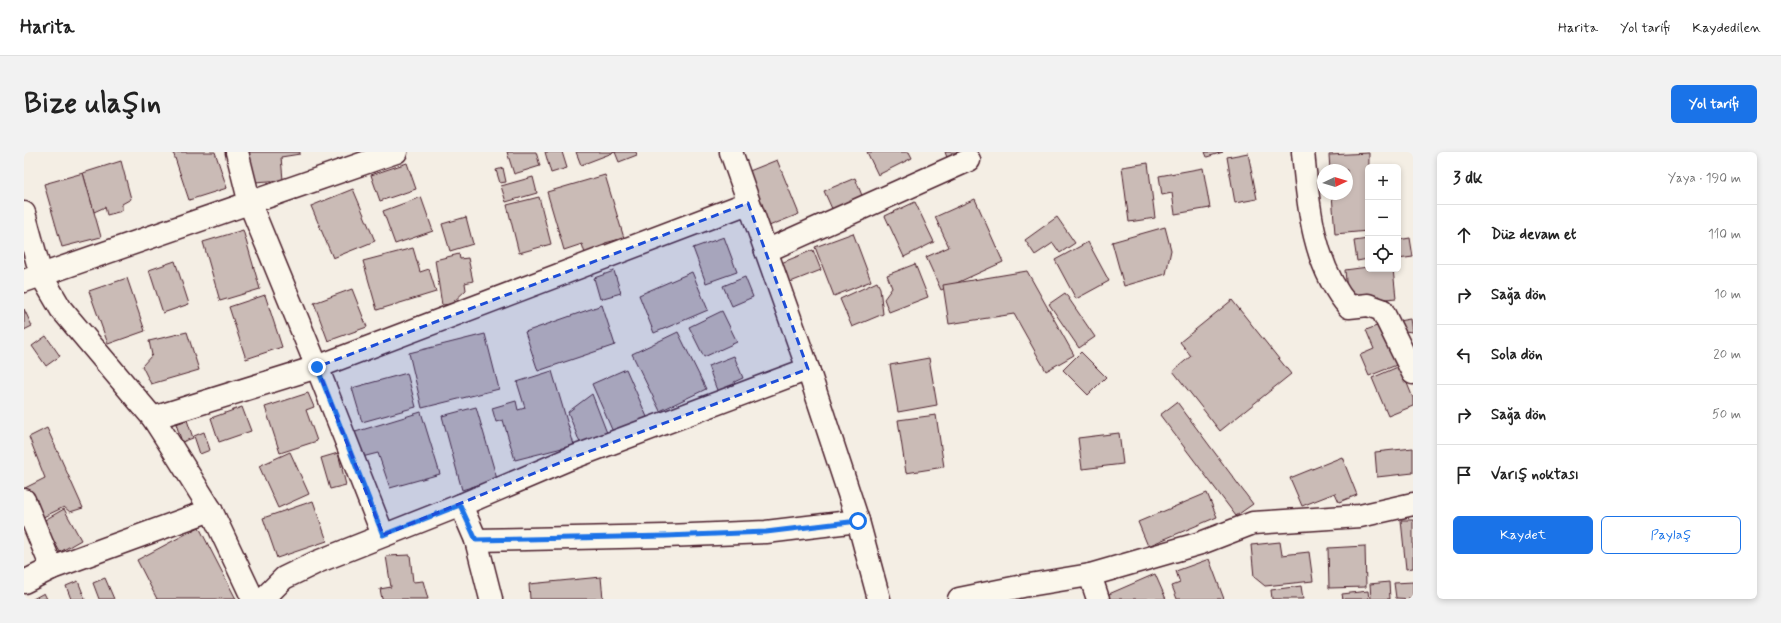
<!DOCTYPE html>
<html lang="tr">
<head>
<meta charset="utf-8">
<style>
	body { margin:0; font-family:Mynerve,sans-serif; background:#f2f2f2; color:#222 }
	.controls { position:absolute; right:12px; top:12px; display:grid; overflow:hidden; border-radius:6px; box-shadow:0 2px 6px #0003 }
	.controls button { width:36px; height:36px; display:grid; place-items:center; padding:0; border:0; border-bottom:1px solid #e0e0e0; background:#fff; color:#222; font:20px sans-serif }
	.compass { position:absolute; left:1293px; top:12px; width:36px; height:36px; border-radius:50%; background:#fff; box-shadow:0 2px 6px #0003; rotate:86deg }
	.stop { position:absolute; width:12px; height:12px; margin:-9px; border:3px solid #1a73e8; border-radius:50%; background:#fff }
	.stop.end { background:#1a73e8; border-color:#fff; box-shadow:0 1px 4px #0008 }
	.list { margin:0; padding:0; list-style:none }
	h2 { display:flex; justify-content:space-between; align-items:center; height:52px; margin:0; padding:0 16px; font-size:17px }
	h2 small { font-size:13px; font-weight:400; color:#767676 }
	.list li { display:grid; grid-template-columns:26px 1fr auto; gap:12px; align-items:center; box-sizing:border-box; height:60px; padding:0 16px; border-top:1px solid #e0e0e0 }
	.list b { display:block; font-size:15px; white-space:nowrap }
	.list em { font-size:13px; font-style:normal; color:#767676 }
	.actions { display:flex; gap:8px; padding:12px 16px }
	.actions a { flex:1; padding:9px 0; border:1px solid #1a73e8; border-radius:6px; text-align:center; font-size:14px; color:#1a73e8 }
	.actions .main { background:#1a73e8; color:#fff }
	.icon { flex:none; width:22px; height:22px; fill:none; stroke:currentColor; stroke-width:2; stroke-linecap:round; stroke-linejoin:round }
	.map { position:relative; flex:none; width:1389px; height:447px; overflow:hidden; border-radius:6px }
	header { display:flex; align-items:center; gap:24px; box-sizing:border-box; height:56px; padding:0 20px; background:#fff; border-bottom:1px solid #e0e0e0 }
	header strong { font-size:19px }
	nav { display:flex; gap:22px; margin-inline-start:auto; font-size:14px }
	.intro { display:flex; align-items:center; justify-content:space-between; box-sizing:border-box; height:96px; padding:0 24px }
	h1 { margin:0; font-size:28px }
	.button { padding:10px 18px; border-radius:6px; background:#1a73e8; color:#fff; font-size:14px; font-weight:700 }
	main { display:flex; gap:24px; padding:0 24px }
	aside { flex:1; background:#fff; border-radius:6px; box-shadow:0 2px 6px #0003 }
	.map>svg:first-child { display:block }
</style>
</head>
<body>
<header>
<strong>Harita</strong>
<nav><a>Harita</a><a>Yol tarifi</a><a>Kaydedilen</a></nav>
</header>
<div class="intro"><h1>Bize ulaşın</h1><a class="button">Yol tarifi</a></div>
<main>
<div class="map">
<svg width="1389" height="447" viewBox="0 0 1389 447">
	<rect width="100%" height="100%" fill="#f4eee4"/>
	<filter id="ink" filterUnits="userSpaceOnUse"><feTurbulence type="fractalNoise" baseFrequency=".025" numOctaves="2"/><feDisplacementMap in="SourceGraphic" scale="8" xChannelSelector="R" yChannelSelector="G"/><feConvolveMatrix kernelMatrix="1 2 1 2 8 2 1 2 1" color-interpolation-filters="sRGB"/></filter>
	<g filter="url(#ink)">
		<g fill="#cabbb6" stroke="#4a1f2b">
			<path d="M149 0H191L203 36 165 48Z"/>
			<path d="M220 0H276V2L257 5 259 28 231 30Z"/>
			<path d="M483 0H512L516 14 490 22Z"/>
			<path d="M521 0H538L543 16 527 21Z"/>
			<path d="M552 0H612L613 3 595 10 591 0 557 13Z"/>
			<path d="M843 0H885L888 6 854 23Z"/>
			<path d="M921 0H953L925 11Z"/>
			<path d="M1181 0H1199L1183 5Z"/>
			<path d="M1224 1 1233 47 1211 51 1203 5Z"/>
			<path d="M1345 1 1344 79 1311 82 1308 42H1323V18H1306L1305 3Z"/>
			<path d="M753 8 775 62 740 76 718 22Z"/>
			<path d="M97 9 107 47 98 52V59L83 63 81 55 70 60 59 21Z"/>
			<path d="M383 11 392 37 356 49 347 23Z"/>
			<path d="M1124 11 1131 66 1105 70 1098 15Z"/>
			<path d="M479 16 482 30 476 31 472 18Z"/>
			<path d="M1179 16 1186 56 1151 62 1148 41 1138 43 1135 24Z"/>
			<path d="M59 21 77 85 38 95 20 32Z"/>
			<path d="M581 23 600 86 581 91 582 102 563 108 558 92 540 98 523 40Z"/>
			<path d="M509 25 513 41 482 50 477 34Z"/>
			<path d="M831 26 839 46 809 59 800 39Z"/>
			<path d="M329 37 351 89 309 106 287 54Z"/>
			<path d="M397 45 409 79 371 92 359 59Z"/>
			<path d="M515 45 527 92 495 101 483 53Z"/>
			<path d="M951 47 979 110 917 138 902 105 925 95 911 65Z"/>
			<path d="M891 50 910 90 880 105 861 64Z"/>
			<path d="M442 65 449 92 426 99 418 72Z"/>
			<path d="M1033 65 1051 91 1036 101 1029 91 1011 103 1001 88Z"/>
			<path d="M1141 75 1147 98 1142 122 1100 134 1088 90Z"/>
			<path d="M219 78 236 137 196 149 179 90Z"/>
			<path d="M829 81 847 129 810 144 791 95Z"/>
			<path d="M700 85 713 120 682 131 669 96Z"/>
			<path d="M1386 86 1389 105 1374 107V88Z"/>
			<path d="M1344 87V107L1333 109 1330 89Z"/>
			<path d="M1064 90 1085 129 1052 147 1031 108Z"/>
			<path d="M389 96 396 120 405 117 412 140 353 158 339 109Z"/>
			<path d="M789 98 797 118 764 131 757 111Z"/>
			<path d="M435 102 436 107 444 106 449 129 441 131 442 138 427 152 418 153 411 108Z"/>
			<path d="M151 109 165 152 139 161 125 118Z"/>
			<path d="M891 112 904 145 865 160 860 147 868 136 863 123Z"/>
			<path d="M1344 115V117H1369L1372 146 1324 151 1321 118Z"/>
			<path d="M590 119 597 141 576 147 570 126Z"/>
			<path d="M1003 119 1050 203 1022 219 990 162 925 172 919 133Z"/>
			<path d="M668 120 684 158 630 181 615 143Z"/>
			<path d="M721 125 729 145 708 154 699 134Z"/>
			<path d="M103 126 121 179 84 192 65 139Z"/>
			<path d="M853 130 856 136 859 162 828 175 816 147Z"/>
			<path d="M328 137 343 175 304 189 290 151Z"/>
			<path d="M1041 141 1071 185 1055 196 1025 152Z"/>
			<path d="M241 143 258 195 222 207 205 155Z"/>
			<path d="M1208 148 1267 222 1196 279 1149 219 1167 204 1156 190Z"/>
			<path d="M578 153 591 193 514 219 501 180Z"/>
			<path d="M0 157 8 174 0 178Z"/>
			<path d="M698 159 713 190 680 205 665 175Z"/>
			<path d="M1386 167 1388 180 1374 178V169Z"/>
			<path d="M1358 172 1375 212 1345 224 1336 203 1350 197 1342 178Z"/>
			<path d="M163 180 175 218 127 232 118 214 128 203 125 189Z"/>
			<path d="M654 180 682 237 636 259 608 202Z"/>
			<path d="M461 182 475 237 398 256 385 201Z"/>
			<path d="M22 184 36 204 22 214 8 194Z"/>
			<path d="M1057 200 1082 225 1064 243 1039 218Z"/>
			<path d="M710 204 719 226 710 230 712 235 694 241 684 214Z"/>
			<path d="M905 206 913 253 874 260 866 213Z"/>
			<path d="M1376 214 1389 246V254L1364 264 1348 226Z"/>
			<path d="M602 217 623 265 589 280 568 232Z"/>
			<path d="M528 219 550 293 491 308 479 268 472 270 468 256 492 249 494 258 501 256 493 230Z"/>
			<path d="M383 221 392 255 338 270 328 236Z"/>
			<path d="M284 241 290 255 282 258 293 289 256 301 241 255Z"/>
			<path d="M568 242 583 281 556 291 544 260Z"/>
			<path d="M1153 250 1229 352 1212 364 1136 263Z"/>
			<path d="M218 255 227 279 195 290 187 266Z"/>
			<path d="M452 255 473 327 438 338 418 264Z"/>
			<path d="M397 260 416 322 366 336 354 301 338 305 328 281Z"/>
			<path d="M912 263 920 315 882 321 874 268Z"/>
			<path d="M163 268 169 286 158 290 152 272Z"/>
			<path d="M23 276 59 356 46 360 40 355 13 368 1 336 21 326 5 285Z"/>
			<path d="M180 280 186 298 176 302 170 284Z"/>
			<path d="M1095 281 1099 312 1058 317 1054 286Z"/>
			<path d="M1389 296V321L1353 325 1351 300Z"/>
			<path d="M266 300 285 342 254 356 235 314Z"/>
			<path d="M314 301 322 333 306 337 297 306Z"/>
			<path d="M1318 305 1333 343 1315 350 1311 341 1278 354 1266 326Z"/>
			<path d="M1183 341 1193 365 1124 394 1114 370Z"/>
			<path d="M289 349 303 389 253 406 239 366Z"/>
			<path d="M40 357 57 388 36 400 19 369Z"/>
			<path d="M1377 368H1389V416L1382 417Z"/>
			<path d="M175 375 212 447H133L113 408Z"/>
			<path d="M1256 390 1258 403 1285 400 1289 429 1241 434 1230 425 1227 393Z"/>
			<path d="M1341 394 1342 435 1305 436 1304 396Z"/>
			<path d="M386 403 389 430 399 429 404 447H358L356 437 367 435 362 404Z"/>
			<path d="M1185 407 1200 447H1153L1148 434 1156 431 1152 419Z"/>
			<path d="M1131 422 1142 447H1079L1078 445Z"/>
			<path d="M577 425 579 447H506L505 432Z"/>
			<path d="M81 426 90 447H75L69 431Z"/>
			<path d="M54 429 61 447H47L42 434Z"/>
			<path d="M1365 430 1366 447H1347L1346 432Z"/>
			<path d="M1389 430V447L1372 446 1370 431Z"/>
			<path d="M1277 434 1279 447H1248L1247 438Z"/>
			<path d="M1344 439 1345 447H1319L1318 442Z"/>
			<path d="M20 441 23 447H9Z"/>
		</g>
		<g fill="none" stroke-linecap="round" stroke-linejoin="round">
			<g stroke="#4a1f2b" stroke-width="25">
				<g id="minor">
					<path d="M213 0 226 52 293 215 359 383"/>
					<path d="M707 0 784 217 834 369 855 447"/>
					<path d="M1279 0C1284 52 1289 114 1325 155L1344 153 1358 158 1389 221"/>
					<path d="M0 61 17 123 37 157 129 266 147 294 187 358 229 447"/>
					<path d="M742 99 945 8"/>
					<path d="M0 129 372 0"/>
					<path d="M129 266 293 215 724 51"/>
					<path d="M0 348 28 416"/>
					<path d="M437 353 452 388 467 447"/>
					<path d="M452 388 642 384 742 380 834 369"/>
					<path d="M1066 423 1074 447"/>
					<path d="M0 430 28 416 187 358"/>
					<path d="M239 447 260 426 293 410 437 353 545 307 784 217"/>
					<path d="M935 447 999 434 1066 423 1177 391 1229 371 1336 364 1389 352"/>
				</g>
			</g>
			<use href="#minor" stroke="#fbf7ec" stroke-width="22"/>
		</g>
	</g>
	<g fill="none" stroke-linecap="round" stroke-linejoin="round" filter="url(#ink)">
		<path stroke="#1a73e8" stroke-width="5" d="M293 215 359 383 436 353 452 388 642 384 742 380 834 369"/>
	</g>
	<path fill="#1d4ed8" fill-opacity="0.2" stroke="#1d4ed8" stroke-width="3" stroke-dasharray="8 5" stroke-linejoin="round" d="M724 51 784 217 545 307 359 383 293 215Z"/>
</svg>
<div class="controls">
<button>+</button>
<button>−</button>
<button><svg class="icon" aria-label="locate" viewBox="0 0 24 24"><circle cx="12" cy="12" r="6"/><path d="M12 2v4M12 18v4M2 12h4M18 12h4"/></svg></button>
</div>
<svg class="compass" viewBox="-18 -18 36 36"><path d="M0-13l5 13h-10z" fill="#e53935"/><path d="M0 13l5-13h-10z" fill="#767676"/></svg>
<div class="stop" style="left:834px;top:369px"></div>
<div class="stop end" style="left:293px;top:215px"></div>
</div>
<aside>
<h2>3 dk<small>Yaya · 190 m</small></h2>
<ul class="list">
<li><svg class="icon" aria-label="ahead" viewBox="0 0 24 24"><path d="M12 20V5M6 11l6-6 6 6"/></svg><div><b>Düz devam et</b></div><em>110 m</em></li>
<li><svg class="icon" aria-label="right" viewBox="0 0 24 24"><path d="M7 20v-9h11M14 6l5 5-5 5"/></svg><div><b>Sağa dön</b></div><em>10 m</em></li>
<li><svg class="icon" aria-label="left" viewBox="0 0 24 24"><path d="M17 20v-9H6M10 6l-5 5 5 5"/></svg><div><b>Sola dön</b></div><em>20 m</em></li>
<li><svg class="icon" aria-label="right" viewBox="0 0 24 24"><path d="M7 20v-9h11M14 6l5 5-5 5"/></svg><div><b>Sağa dön</b></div><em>50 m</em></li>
<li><svg class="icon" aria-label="arrive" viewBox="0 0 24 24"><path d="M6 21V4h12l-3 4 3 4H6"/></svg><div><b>Varış noktası</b></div></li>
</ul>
<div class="actions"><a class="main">Kaydet</a><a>Paylaş</a></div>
</aside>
</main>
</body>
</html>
